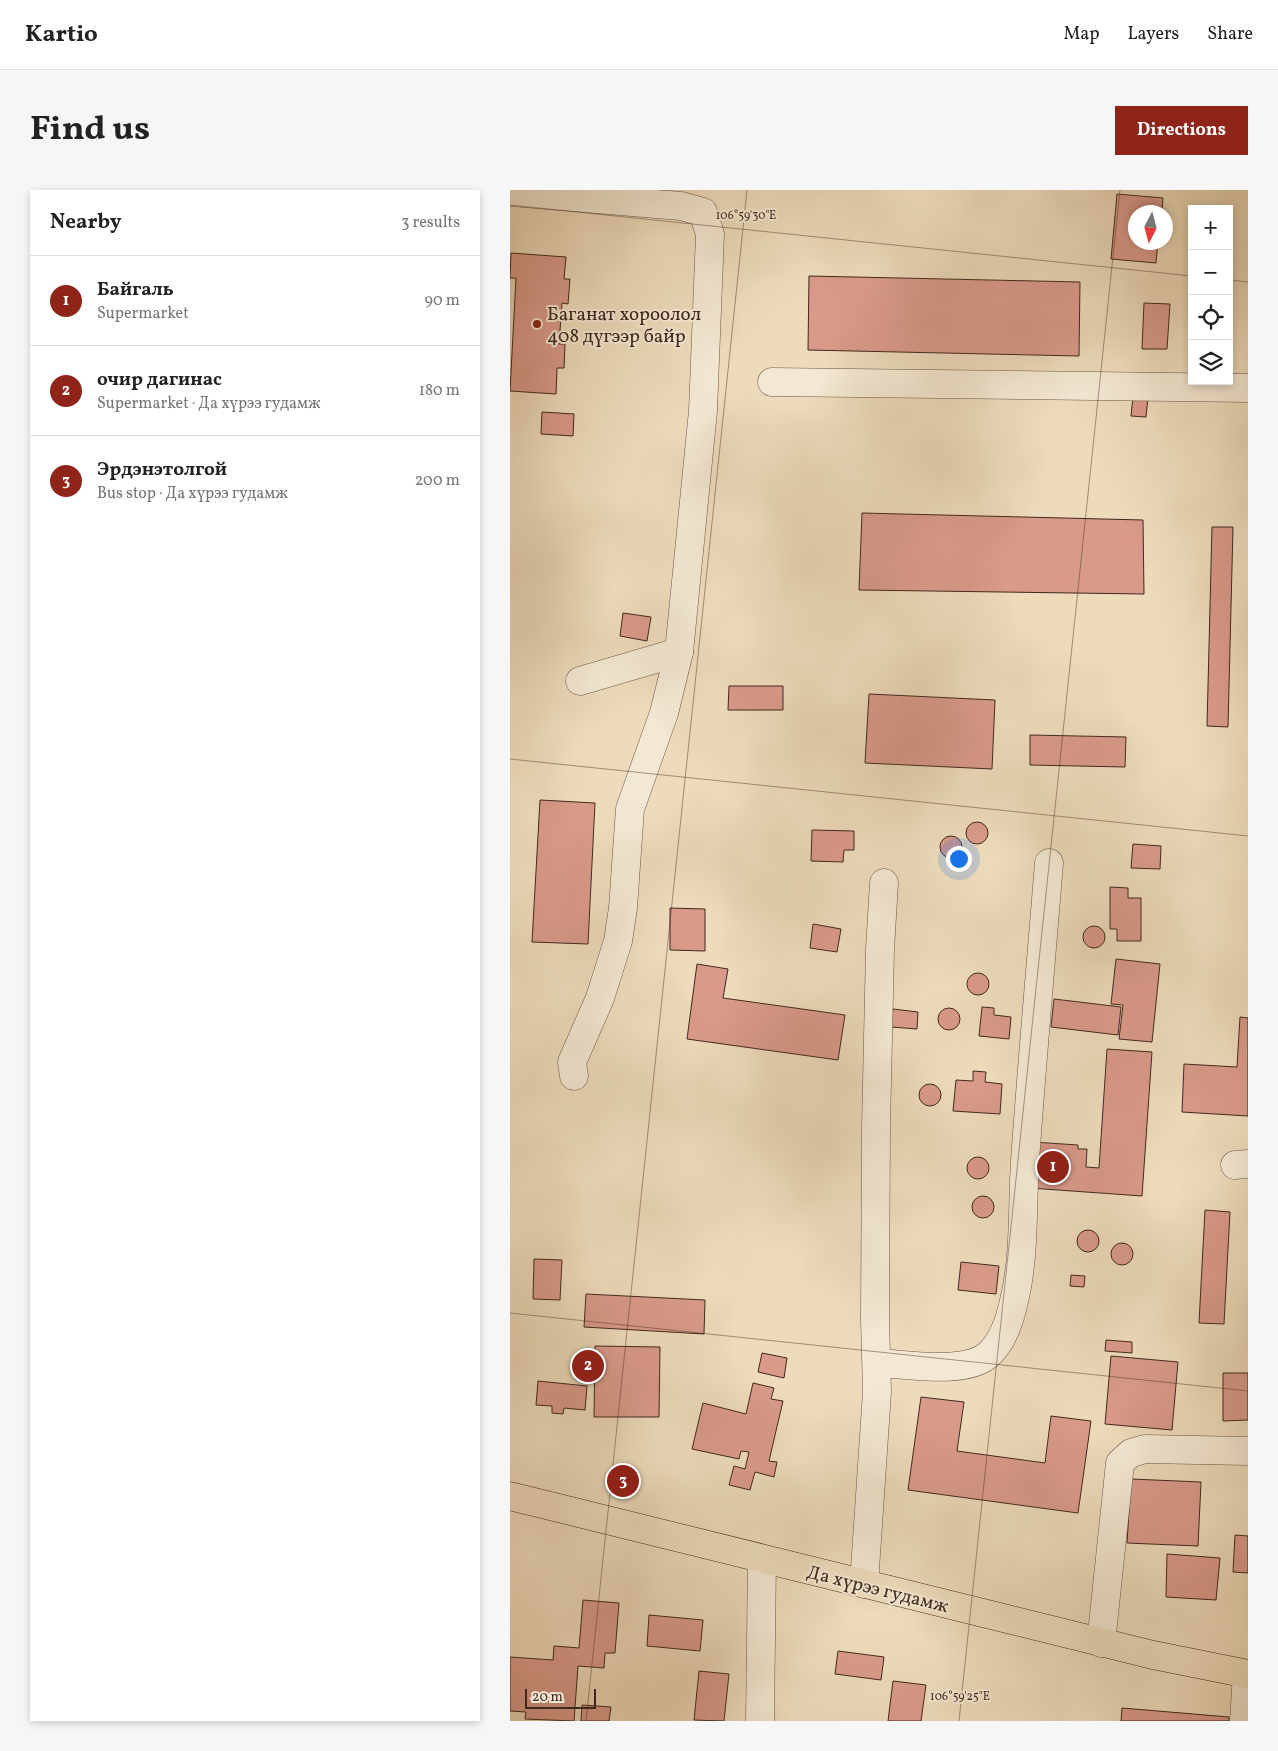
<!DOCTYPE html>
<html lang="en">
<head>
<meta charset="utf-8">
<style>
	body { margin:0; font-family:Vollkorn,serif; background:#f6f6f6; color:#222 }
	.controls { position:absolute; right:15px; top:15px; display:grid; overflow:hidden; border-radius:0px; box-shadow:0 2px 8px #0003 }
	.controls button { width:45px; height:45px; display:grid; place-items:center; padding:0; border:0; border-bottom:1px solid #e0e0e0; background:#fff; color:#222; font:25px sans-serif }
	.compass { position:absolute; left:618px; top:15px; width:45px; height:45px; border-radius:50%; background:#fff; box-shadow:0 2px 8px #0003; rotate:186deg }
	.scale { position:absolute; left:15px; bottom:12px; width:71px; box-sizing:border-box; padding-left:5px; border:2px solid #41281e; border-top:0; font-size:14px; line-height:18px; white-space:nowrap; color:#41281e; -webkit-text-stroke:4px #f3e8d3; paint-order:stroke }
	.you { position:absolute; left:448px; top:668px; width:18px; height:18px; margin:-12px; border:4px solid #fff; border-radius:50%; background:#1a73e8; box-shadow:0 0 0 8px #1a73e833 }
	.badge { display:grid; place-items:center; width:32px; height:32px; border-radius:50%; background:#8f2418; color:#fff; font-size:16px; font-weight:700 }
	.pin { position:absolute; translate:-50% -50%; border:2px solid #fff; box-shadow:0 1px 5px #0006 }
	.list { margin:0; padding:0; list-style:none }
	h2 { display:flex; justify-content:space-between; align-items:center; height:65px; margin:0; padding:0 20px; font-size:21px }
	h2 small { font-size:16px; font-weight:400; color:#767676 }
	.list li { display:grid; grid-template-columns:32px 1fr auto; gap:15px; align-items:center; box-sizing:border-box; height:90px; padding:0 20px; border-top:1px solid #e0e0e0 }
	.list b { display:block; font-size:19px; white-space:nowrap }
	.list p { margin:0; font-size:16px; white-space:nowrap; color:#767676 }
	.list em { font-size:16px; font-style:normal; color:#767676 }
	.icon { flex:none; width:28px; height:28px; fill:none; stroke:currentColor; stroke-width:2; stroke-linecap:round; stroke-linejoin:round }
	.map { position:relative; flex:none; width:738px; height:1531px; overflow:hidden; border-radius:0px }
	header { display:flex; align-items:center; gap:30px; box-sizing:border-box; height:70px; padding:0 25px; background:#fff; border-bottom:1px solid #e0e0e0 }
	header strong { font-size:24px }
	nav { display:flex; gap:28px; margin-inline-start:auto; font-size:18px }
	.intro { display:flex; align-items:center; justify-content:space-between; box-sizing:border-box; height:120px; padding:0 30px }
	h1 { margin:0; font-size:35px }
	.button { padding:12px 22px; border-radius:0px; background:#8f2418; color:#fff; font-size:18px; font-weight:700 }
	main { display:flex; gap:30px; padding:0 30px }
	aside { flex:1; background:#fff; border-radius:0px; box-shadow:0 2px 8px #0003 }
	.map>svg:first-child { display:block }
</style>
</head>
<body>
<header>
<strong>Kartio</strong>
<nav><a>Map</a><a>Layers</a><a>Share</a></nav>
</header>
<div class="intro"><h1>Find us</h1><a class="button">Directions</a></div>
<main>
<aside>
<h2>Nearby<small>3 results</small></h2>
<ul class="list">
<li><span class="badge">1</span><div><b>Байгаль</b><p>Supermarket</p></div><em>90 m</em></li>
<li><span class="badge">2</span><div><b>очир дагинас</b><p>Supermarket · Да хүрээ гудамж</p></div><em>180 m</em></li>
<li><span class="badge">3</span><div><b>Эрдэнэтолгой</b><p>Bus stop · Да хүрээ гудамж</p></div><em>200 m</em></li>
</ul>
</aside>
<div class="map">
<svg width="738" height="1531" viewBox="0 0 738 1531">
	<rect width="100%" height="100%" fill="#eddbbb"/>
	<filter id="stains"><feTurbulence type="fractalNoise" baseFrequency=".004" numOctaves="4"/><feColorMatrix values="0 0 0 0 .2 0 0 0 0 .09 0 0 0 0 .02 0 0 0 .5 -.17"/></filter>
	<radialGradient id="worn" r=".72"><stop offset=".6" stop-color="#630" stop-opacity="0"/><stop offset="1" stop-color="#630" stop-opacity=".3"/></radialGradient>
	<g fill="#d99a8a" stroke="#41281e">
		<path d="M607 4 653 8 652 22H626V52H648L646 73 601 69Z"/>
		<path d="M1 63 56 67 54 89H60L58 114 52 113 49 154H55L54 178H47L46 204 0 201 6 88H0Z"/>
		<path d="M299 86 570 92 569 166 298 160Z"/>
		<path d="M634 113 660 114 657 159H632Z"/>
		<path d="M623 206 638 207 636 227 621 226Z"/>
		<path d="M32 222 64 224 63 246 31 244Z"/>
		<path d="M352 323 633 330 634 404 349 400Z"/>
		<path d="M702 337H723L718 537 697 536Z"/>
		<path d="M113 423 141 427 137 451 110 446Z"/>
		<path d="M219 496H273V520H218Z"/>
		<path d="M359 504 485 510 482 579 355 573Z"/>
		<path d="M520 545 616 547 615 577 520 575Z"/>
		<path d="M30 610 85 613 78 754 22 752Z"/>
		<circle cx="467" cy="643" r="11"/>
		<path d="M302 640 344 641V660H334L333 672 301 671Z"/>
		<circle cx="441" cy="657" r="11"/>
		<path d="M623 654 651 656 650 679 621 678Z"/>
		<path d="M600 697 618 698V708H631V751H607V739H600Z"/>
		<path d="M160 718 195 719V761L160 760Z"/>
		<path d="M303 734 331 739 327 762 300 758Z"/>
		<circle cx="584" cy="747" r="11"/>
		<path d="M606 769 650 774 642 852 609 849 613 815 601 814Z"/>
		<path d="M187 774 218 779 213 808 335 825 328 870 177 849Z"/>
		<circle cx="468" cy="794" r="11"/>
		<path d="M544 809 611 817 608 845 541 837Z"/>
		<path d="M472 817 484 818V825L501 827 499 849 469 846Z"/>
		<circle cx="439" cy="829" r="11"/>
		<path d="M383 819 408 822 407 839 381 837Z"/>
		<path d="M730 827 738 828V926L672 922 674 874 727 877Z"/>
		<path d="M597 859 642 862 632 1006 520 998 523 952 568 955V959H577L576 977 589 978Z"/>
		<path d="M463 881 476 882 475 892 492 894 490 924 443 921 446 890 463 891Z"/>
		<circle cx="420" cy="905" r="11"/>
		<circle cx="468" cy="978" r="11"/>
		<circle cx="473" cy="1017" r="11"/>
		<path d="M695 1020 720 1022 714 1134 689 1133Z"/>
		<circle cx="578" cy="1051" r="11"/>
		<circle cx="612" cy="1064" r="11"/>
		<path d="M24 1069 52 1070 50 1110 23 1109Z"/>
		<path d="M451 1072 489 1076 486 1104 448 1100Z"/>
		<path d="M561 1085 575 1086 574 1097 560 1096Z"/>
		<path d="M76 1104 195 1110 194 1144 74 1137Z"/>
		<path d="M596 1150 622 1152V1163L595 1161Z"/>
		<path d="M85 1156 150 1157 149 1227H84Z"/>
		<path d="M252 1163 277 1168 274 1188 248 1182Z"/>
		<path d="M601 1166 668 1172 662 1240 595 1234Z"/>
		<path d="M713 1183H738V1230L713 1231Z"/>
		<path d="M28 1191 77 1196 75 1220 54 1218 53 1224 42 1223V1216L26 1215Z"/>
		<path d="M243 1193 264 1198 261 1209 273 1211 259 1271 267 1272 264 1287 245 1282 240 1300 219 1295 224 1276 235 1279 239 1262 231 1261 229 1269 182 1259 193 1213 236 1224Z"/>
		<path d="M411 1207 454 1212 447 1261 535 1273 541 1226 581 1231 568 1323 398 1300Z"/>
		<path d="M621 1289 691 1292 688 1356 617 1353Z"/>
		<path d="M725 1345 738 1346V1383L723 1382Z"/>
		<path d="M657 1364 710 1368 706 1410 656 1407Z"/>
		<path d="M73 1410 109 1413 105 1463H95L94 1478 68 1476 64 1531 15 1529 16 1522 0 1521V1467L43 1470 44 1456 69 1458Z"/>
		<path d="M139 1425 193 1430 190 1461 137 1456Z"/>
		<path d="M328 1461 374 1467 371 1490 325 1484Z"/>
		<path d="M189 1481 219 1484 214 1531 184 1530Z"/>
		<path d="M383 1491 416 1495 411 1531H378Z"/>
		<path d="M72 1515 101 1517 99 1531H71Z"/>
		<path d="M612 1518 719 1527V1531H611Z"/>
	</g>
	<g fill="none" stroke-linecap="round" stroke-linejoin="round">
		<g stroke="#6c5545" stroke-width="29">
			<g id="minor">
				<path d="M0 2 171 16 193 22 200 44 193 221 169 462 70 491"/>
				<path d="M262 192 738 198"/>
				<path d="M64 886 62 872 90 808 108 751 113 718 120 619 154 523 169 462"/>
				<path d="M725 975 738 974"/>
				<path d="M367 1173C397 1174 454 1185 478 1165 493 1152 500 1130 504 1111 515 1066 512 1017 515 971 522 872 531 772 539 673"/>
				<path d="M354 1394 367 1202 365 1129 366 936 370 759 374 693"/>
				<path d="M591 1453 610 1273 621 1263 635 1259 738 1261"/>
				<path d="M250 1531 252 1369"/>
				<path d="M734 1531 737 1484"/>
			</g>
		</g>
		<g stroke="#41281e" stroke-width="29">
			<path id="major" d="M0 1306 643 1465 738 1484"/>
		</g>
		<use href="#minor" stroke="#f3e8d3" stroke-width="28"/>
		<use href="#major" stroke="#eddbbb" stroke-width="28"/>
	</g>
	<path fill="none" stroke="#41281e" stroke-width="1" stroke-opacity="0.45" d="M0 15 682 86M719 90 738 92M0 569 738 646M0 1123 738 1201M76 1531 237 0M449 1531 610 0"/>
	<circle fill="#8f2418" stroke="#f3e8d3" stroke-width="2" cx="27" cy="134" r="5"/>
	<g text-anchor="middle" stroke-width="4" stroke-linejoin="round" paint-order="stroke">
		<g font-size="19" fill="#41281e" stroke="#f3e8d3" text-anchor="start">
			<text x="37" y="130">Баганат хороолол<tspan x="37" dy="22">408 дүгээр байр</tspan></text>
		</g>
		<g font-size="19" fill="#41281e" stroke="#f3e8d3">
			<text transform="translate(368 1398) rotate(14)" y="7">Да хүрээ гудамж</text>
		</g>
	</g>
	<g font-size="12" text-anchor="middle" fill="#41281e" stroke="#f3e8d3" stroke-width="4" stroke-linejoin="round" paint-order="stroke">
		<text x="236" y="29">106°59'30"E</text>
		<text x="450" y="1510">106°59'25"E</text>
	</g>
	<rect width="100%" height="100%" filter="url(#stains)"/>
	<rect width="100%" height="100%" fill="url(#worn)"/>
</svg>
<div class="controls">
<button>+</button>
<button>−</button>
<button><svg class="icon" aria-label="locate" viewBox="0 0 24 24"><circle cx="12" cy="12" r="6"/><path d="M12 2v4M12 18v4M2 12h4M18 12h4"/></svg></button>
<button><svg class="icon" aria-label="layers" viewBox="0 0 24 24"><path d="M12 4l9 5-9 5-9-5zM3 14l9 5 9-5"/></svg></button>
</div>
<svg class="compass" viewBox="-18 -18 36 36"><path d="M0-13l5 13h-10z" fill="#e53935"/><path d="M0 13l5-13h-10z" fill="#767676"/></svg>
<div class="scale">20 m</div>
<div class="you"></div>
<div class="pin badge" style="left:543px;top:977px">1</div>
<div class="pin badge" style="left:78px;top:1176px">2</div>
<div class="pin badge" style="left:113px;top:1291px">3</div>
</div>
</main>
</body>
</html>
